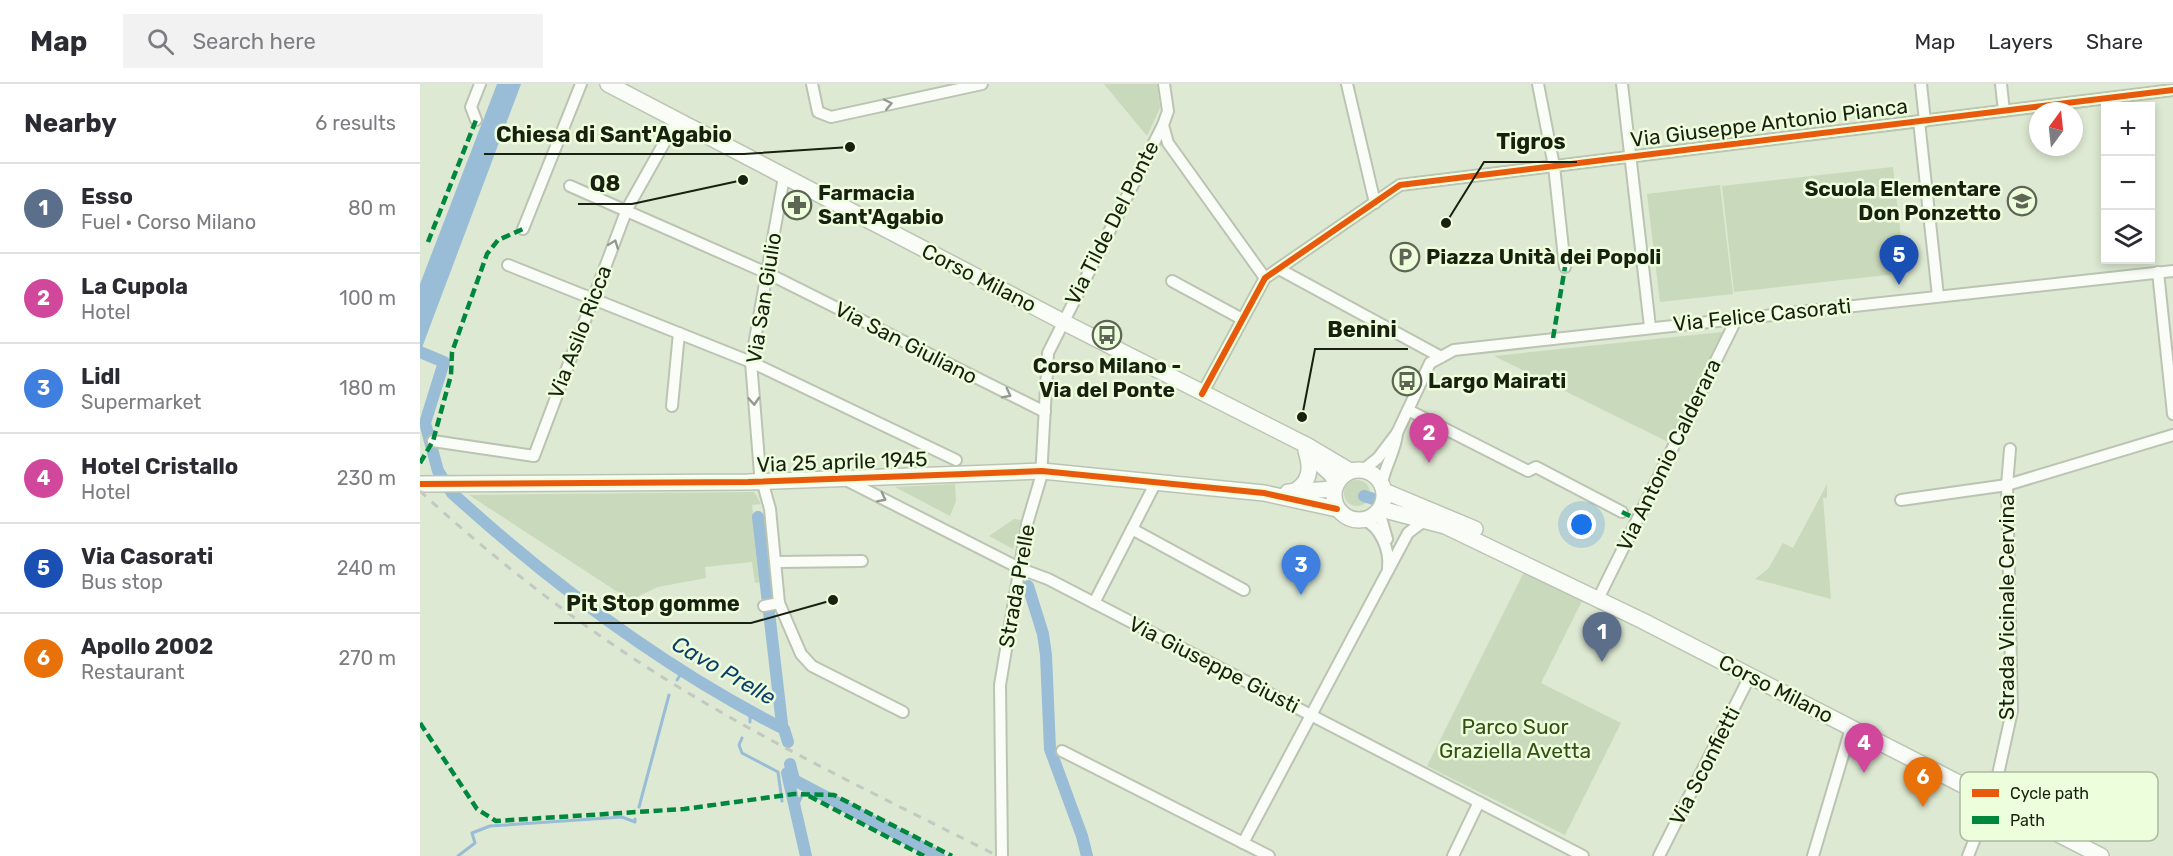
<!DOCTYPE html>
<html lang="en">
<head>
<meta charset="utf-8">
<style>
	body { margin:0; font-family:Rubik,sans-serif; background:#f2f2f3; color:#2b2b33 }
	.controls { position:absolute; right:18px; top:18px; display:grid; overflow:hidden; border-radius:0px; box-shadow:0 3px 9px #0003 }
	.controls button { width:54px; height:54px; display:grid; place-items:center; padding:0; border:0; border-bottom:2px solid #e1e1e2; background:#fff; color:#2b2b33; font:30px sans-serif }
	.compass { position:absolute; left:1609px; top:18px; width:54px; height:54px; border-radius:50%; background:#fff; box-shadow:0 3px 9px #0003; rotate:15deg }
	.you { position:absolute; left:1162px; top:441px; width:21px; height:21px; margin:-15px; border:4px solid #fff; border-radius:50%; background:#1a73e8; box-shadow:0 0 0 9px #1a73e833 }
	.badge { display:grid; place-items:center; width:39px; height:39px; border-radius:50%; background:#7c3aed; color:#fff; font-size:20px; font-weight:700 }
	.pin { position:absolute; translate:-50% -50px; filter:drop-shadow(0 2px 3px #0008) }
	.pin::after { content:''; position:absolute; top:32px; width:21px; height:18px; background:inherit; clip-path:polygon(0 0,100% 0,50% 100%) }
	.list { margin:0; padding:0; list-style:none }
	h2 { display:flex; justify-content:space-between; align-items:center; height:78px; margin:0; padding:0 24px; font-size:26px }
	h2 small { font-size:20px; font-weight:400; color:#7c7c81 }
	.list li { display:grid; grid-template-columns:39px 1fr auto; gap:18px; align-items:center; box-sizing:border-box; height:90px; padding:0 24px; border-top:2px solid #e1e1e2 }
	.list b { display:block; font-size:22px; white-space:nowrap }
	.list p { margin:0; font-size:20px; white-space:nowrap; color:#7c7c81 }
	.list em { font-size:20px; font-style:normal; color:#7c7c81 }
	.icon { flex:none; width:33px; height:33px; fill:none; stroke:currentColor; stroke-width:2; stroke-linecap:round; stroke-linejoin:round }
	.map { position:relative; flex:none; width:1753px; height:772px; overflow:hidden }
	header { display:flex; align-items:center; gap:36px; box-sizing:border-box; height:84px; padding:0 30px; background:#fff; border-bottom:2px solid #e1e1e2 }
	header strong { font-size:28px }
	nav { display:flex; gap:33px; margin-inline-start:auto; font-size:21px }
	.search { width:420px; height:54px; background:#f2f2f3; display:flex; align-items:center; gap:15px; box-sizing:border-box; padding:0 21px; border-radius:0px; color:#7c7c81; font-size:22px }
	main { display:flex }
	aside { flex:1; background:#fff }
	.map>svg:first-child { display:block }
</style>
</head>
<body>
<header>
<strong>Map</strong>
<div class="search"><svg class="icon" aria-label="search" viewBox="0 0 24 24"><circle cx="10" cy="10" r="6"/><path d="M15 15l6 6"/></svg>Search here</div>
<nav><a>Map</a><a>Layers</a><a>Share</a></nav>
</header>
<main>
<aside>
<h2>Nearby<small>6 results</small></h2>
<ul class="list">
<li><span class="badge" style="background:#5c6f8a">1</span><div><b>Esso</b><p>Fuel · Corso Milano</p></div><em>80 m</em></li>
<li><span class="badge" style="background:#d1479c">2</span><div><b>La Cupola</b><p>Hotel</p></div><em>100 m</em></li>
<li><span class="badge" style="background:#3f7fe0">3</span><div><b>Lidl</b><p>Supermarket</p></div><em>180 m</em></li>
<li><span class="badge" style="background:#d1479c">4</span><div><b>Hotel Cristallo</b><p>Hotel</p></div><em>230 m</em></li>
<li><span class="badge" style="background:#1a4fb4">5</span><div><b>Via Casorati</b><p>Bus stop</p></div><em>240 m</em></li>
<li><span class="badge" style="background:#e8710a">6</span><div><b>Apollo 2002</b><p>Restaurant</p></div><em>270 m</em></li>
</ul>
</aside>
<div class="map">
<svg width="1753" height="772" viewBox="0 0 1753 772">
	<rect width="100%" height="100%" fill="#dde9d2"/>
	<g fill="#c9d9bb">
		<path d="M684 0H737L740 24 727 52Z"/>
		<path d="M1473 83 1485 189 1314 208 1302 102Z"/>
		<path d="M1300 101 1313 210 1240 218 1227 110Z"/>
		<path d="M1302 248 1304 251 1248 358 1074 272Z"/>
		<circle cx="937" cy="409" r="13"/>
		<path d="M535 400 536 417 530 432 475 403Z"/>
		<path d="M1407 400V414H1403L1411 515 1335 495 1348 485 1363 459 1373 464Z"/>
		<path d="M334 408 341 420 332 421 341 498 335 499 332 478 285 483 286 494 238 503 210 516 49 411Z"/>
		<path d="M594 435 601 436 593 465 569 452Z"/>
		<path d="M1104 488 1162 517 1121 599 1201 639 1145 751 1007 682Z"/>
	</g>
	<path fill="#99bcd7" d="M77 0H101L0 269V200Z"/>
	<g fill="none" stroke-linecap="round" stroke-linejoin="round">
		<g stroke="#99bcd7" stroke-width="3">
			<path d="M257 596 262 588"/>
			<path d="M330 627V638"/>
			<path d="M322 654 319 661 322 669 358 688 362 717"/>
			<path d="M219 723 249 611"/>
			<path d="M375 726 386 703"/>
			<path d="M38 772 55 759 52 749 70 742 202 733 215 738V735"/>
		</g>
		<g stroke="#99bcd7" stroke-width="12">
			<path d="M0 268 24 278 5 339 18 387 32 409C132 500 242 583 364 645L368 658"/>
			<path d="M944 412 976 422"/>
			<path d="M338 433 362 640"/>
			<path d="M608 502 623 550 626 571 630 665 662 752 667 772"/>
			<path d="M370 680 374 696 519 772"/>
			<path d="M367 689 386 772"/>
		</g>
		<g stroke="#bbc4b2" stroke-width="14">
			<g id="street">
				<path d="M392 0 398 28 411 33 562 0"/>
				<path d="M744 0 748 27 743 41 748 59 845 194"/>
				<path d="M927 0 955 119"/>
				<path d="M1118 0 1134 82 1145 183"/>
				<path d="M1202 0 1230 243"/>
				<path d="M1501 0 1505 37"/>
				<path d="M1581 0 1584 27"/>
				<path d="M56 36 51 23 60 0"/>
				<path d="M1499 37 1518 212"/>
				<path d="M364 93 331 278 340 389 350 425 359 519 381 570 392 582 483 628"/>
				<path d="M150 102 347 189 625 328"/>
				<path d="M103 145 161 0"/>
				<path d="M88 181 331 278 536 376"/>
				<path d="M859 185 1021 273"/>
				<path d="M1738 188 1753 330"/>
				<path d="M752 197 822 235"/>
				<path d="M782 310 845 194 980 101 1753 6"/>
				<path d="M252 322 259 249"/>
				<path d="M988 326 1108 387 1116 383 1202 428"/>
				<path d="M13 357 114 372 207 125 257 36"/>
				<path d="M943 386 958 374 977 349"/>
				<path d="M426 396 601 485 628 495 1163 772"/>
				<path d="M962 399C965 382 976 366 977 349L1010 279 1034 266 1753 187"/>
				<path d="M1481 416 1587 401 1753 351"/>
				<path d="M959 427 967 455"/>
				<path d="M944 436C961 443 970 467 968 484"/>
				<path d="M712 445 824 506"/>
				<path d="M357 478 442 477"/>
				<path d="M1181 509 1317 234"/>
				<path d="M674 519 736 398"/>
				<path d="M344 522 359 519"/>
				<path d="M642 667 849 772"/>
				<path d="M823 759 988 449 1004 437"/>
				<path d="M582 772 580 601 607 440 621 393 628 269 743 41"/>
				<path d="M1033 772 1059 718"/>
				<path d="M1239 772 1330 592"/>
				<path d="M1393 772 1431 644"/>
				<path d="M1548 772 1575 704 1592 627 1587 401 1590 365"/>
			</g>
		</g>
		<g stroke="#bbc4b2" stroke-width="18">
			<g id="secondary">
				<path d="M188 0 653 243 888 362 930 387"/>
				<path d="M890 371 912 391 916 401"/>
				<circle cx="939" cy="411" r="25"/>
				<path d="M0 400 328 398 622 387 844 409 917 425"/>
				<path d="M964 407 1055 445"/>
				<path d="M868 408 914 405"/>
				<path d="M873 408C890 399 892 385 886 367"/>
				<path d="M961 425 1025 442 1223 537 1681 772"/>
			</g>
		</g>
		<use href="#street" stroke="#fafcf8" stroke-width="10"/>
		<use href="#secondary" stroke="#fafcf8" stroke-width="15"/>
		<path stroke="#c4c8c1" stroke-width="3" stroke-dasharray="8 8" stroke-linecap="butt" d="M0 407C80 481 167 547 260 604 362 666 471 718 578 772"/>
		<g stroke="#00873e" stroke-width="4.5" stroke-dasharray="9 4.5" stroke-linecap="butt">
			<path d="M8 158 56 36"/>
			<path d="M1133 254 1145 183"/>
			<path d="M0 379 13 357 31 291 32 268 67 170 78 156 103 145"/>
			<path d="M1202 428 1212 433"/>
			<path d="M0 639 57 725 76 737 264 725 374 710 414 711 532 772"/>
			<path d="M389 712 504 772"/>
		</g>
		<g stroke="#ecfedc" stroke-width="10">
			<g id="cycleway">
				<path d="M782 310 845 194 980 101 1753 6"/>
				<path d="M0 400 328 398 622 387 844 409 917 425"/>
			</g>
		</g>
		<use href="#cycleway" stroke="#e8590c" stroke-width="6"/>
	</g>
	<defs><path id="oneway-chevron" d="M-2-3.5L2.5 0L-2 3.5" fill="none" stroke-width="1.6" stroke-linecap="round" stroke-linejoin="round" transform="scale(1.5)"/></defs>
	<g stroke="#949990">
		<use href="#oneway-chevron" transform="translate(468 20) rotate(-12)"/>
		<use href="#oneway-chevron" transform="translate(194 160) rotate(-69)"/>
		<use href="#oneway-chevron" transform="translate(587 310) rotate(27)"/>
		<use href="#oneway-chevron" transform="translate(334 317) rotate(86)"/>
		<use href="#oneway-chevron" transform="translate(462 414) rotate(27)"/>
	</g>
	<defs>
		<g id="school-ring" transform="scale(1.5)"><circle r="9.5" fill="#ecfedc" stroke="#5d6654" stroke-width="1.5"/><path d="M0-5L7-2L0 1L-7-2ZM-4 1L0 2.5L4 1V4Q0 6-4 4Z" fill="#5d6654"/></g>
		<g id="pharmacy-ring" transform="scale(1.5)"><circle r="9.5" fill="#ecfedc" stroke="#5d6654" stroke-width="1.5"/><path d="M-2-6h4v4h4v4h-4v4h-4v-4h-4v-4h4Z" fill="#5d6654"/></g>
		<g id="parking-ring" transform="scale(1.5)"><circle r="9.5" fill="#ecfedc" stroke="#5d6654" stroke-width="1.5"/><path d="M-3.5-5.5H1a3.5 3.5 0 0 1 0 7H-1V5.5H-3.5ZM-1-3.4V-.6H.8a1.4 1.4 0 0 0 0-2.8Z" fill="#5d6654"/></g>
		<g id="bus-ring" transform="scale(1.5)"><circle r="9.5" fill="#ecfedc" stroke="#5d6654" stroke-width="1.5"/><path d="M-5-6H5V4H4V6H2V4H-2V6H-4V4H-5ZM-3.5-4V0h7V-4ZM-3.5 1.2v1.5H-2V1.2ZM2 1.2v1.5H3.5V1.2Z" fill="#5d6654"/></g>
	</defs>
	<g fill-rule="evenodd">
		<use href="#school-ring" x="1602" y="117"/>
		<use href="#pharmacy-ring" x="377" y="121"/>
		<use href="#parking-ring" x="985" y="173"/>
		<use href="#bus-ring" x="687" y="251"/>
		<use href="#bus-ring" x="987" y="297"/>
	</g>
	<g text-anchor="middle" stroke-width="5" stroke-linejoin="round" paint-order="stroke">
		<g font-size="21" fill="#182010" stroke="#ecfedc">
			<text transform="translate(1349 39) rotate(-7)" y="7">Via Giuseppe Antonio Pianca</text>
			<text transform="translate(692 139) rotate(-63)" y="7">Via Tilde Del Ponte</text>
			<text transform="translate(559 194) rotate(27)" y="7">Corso Milano</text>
			<text transform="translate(344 214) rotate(-81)" y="7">Via San Giulio</text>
			<text transform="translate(1342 231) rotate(-6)" y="7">Via Felice Casorati</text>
			<text transform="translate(160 248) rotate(-69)" y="7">Via Asilo Ricca</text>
			<text transform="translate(486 259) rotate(27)" y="7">Via San Giuliano</text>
			<text transform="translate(1249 371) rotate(-64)" y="7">Via Antonio Calderara</text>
			<text transform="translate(422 378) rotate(-2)" y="7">Via 25 aprile 1945</text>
			<text transform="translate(597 502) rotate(-80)" y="7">Strada Prelle</text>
			<text transform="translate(1587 523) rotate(-90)" y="7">Strada Vicinale Cervina</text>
			<text transform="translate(794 581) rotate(27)" y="7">Via Giuseppe Giusti</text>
			<text transform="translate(1356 605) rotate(27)" y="7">Corso Milano</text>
			<text transform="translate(1285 682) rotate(-63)" y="7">Via Sconfietti</text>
		</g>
		<g font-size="21" font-weight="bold" fill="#182010" stroke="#ecfedc" text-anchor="start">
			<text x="1581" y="112" text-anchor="end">Scuola Elementare<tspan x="1581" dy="24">Don Ponzetto</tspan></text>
			<text x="398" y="116">Farmacia<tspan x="398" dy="24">Sant'Agabio</tspan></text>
			<text x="1006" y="180">Piazza Unità dei Popoli</text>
			<text x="687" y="289" text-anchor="middle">Corso Milano -<tspan x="687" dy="24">Via del Ponte</tspan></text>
			<text x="1008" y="304">Largo Mairati</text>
		</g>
		<g font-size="21" fill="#355013" stroke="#ecfedc">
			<text x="1095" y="650">Parco Suor<tspan x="1095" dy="24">Graziella Avetta</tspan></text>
		</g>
		<g font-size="22" font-style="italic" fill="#0b3e6a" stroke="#ecfedc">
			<text transform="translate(304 586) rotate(30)" y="8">Cavo Prelle</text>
		</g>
	</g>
	<rect x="1540" y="688" width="198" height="69" rx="9" fill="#ecfedc" stroke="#acbb9f" stroke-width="1.5"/>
	<rect x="1552" y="705" width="27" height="8" fill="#e8590c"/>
	<rect x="1552" y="732" width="27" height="8" fill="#00873e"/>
	<g font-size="16" fill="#182010">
		<text x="1590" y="715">Cycle path</text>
		<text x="1590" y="742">Path</text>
	</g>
	<path fill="none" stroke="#182010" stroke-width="2" d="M430 63L324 70H64M1026 139L1064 78H1157M323 96L212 120H158M882 333L895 265H988M413 516L331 539H134"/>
	<g fill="#182010" stroke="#ecfedc" stroke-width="2">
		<circle cx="430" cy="63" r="6"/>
		<circle cx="1026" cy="139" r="6"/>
		<circle cx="323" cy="96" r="6"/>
		<circle cx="882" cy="333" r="6"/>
		<circle cx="413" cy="516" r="6"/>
	</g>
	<g font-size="22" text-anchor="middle" font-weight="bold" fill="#182010" stroke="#ecfedc" stroke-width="5" stroke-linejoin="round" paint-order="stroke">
		<text x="194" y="58">Chiesa di Sant'Agabio</text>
		<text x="1111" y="65">Tigros</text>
		<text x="185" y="107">Q8</text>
		<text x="942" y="253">Benini</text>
		<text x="233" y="527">Pit Stop gomme</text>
	</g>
</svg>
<div class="controls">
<button>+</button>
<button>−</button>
<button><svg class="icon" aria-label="layers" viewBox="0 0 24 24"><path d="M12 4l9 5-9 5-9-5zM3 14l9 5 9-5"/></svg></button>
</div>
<svg class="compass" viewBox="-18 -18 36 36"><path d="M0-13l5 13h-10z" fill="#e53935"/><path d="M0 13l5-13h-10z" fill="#7c7c81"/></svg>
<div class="you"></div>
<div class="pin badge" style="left:1182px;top:578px;background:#5c6f8a">1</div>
<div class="pin badge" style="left:1009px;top:379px;background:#d1479c">2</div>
<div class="pin badge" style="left:881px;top:511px;background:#3f7fe0">3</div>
<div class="pin badge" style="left:1444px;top:689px;background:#d1479c">4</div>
<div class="pin badge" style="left:1479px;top:201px;background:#1a4fb4">5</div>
<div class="pin badge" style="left:1503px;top:723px;background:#e8710a">6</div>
</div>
</main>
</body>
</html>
